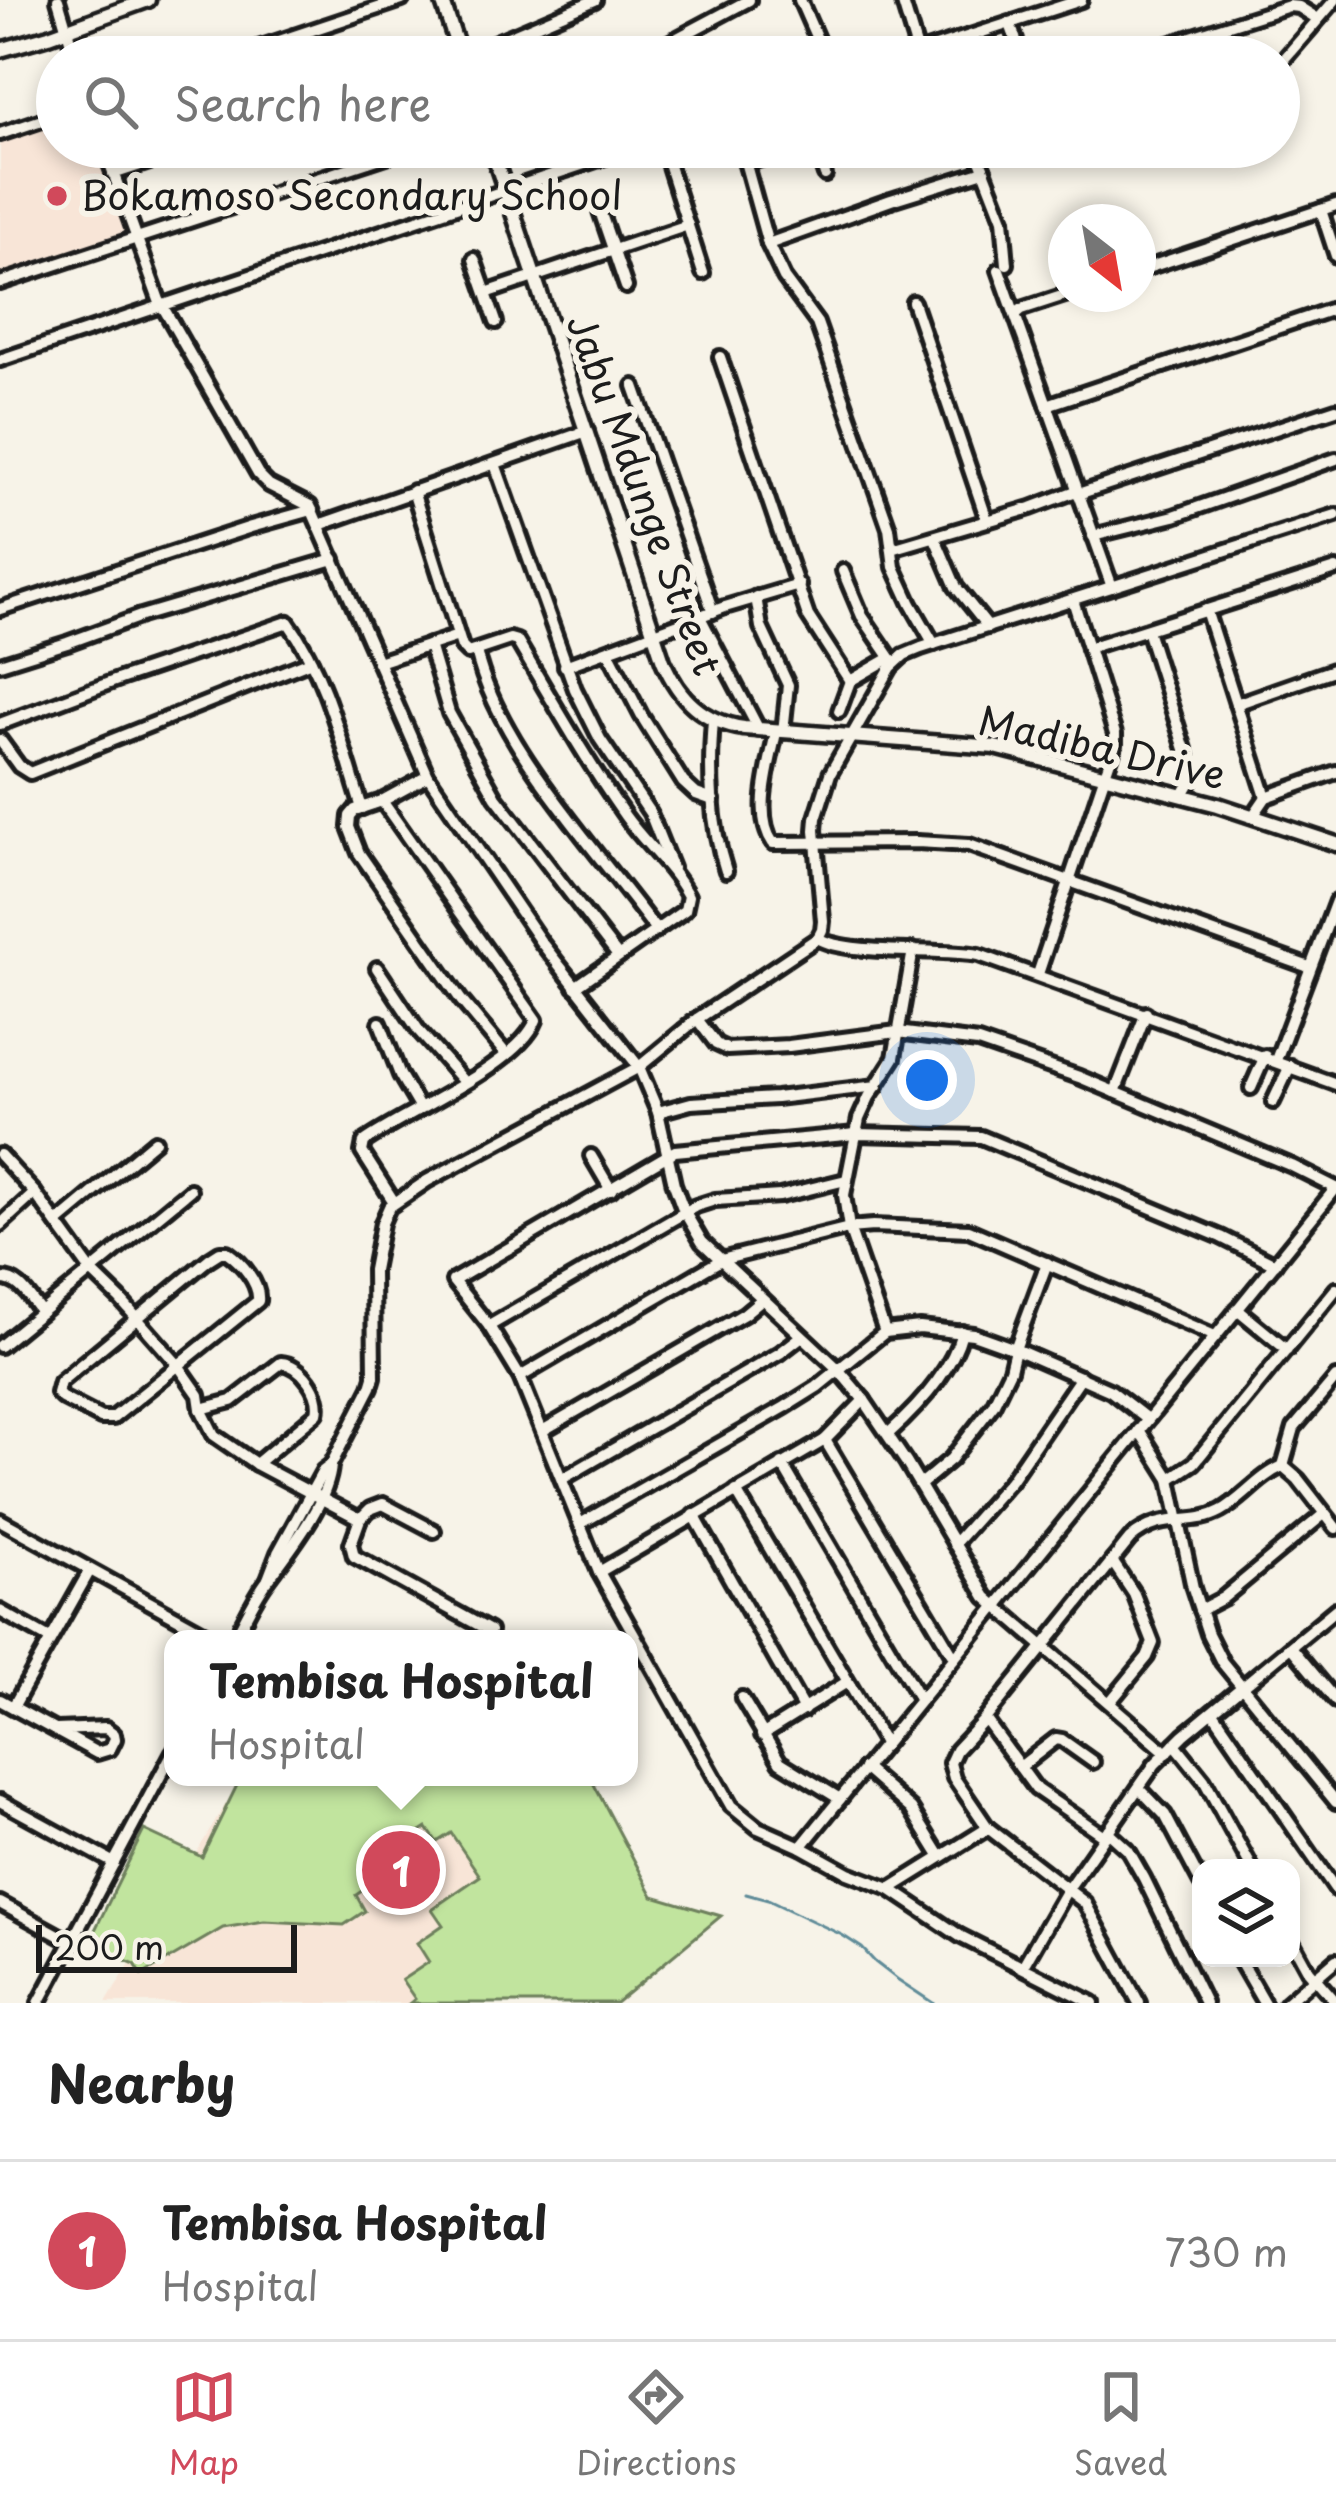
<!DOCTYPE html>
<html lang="en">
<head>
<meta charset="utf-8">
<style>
	body { margin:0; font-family:"Playpen Sans",sans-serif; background:#f2f2f2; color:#222 }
	.controls { position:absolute; right:36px; bottom:36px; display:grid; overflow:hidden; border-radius:24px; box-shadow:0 6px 18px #0003 }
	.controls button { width:108px; height:108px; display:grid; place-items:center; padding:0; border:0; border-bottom:3px solid #e0e0e0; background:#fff; color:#222; font:60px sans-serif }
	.compass { position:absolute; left:1048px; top:204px; width:108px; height:108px; border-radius:50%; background:#fff; box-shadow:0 6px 18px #0003; rotate:149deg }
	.scale { position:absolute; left:36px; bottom:30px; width:261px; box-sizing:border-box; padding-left:12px; border:6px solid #1c1c1c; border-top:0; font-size:33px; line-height:42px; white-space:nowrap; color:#1c1c1c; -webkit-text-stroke:9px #f7f3e8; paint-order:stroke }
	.you { position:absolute; left:927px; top:1080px; width:42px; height:42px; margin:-30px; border:9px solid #fff; border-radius:50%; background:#1a73e8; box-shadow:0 0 0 18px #1a73e833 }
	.badge { display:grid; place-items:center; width:78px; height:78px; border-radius:50%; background:#d1495b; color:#fff; font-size:39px; font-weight:700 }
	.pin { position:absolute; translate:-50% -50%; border:6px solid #fff; box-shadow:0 3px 12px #0006 }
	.popup { position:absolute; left:164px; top:1630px; width:474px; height:156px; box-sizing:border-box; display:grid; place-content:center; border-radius:24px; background:#fff; filter:drop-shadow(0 3px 9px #0005); font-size:39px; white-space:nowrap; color:#767676 }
	.popup b { font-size:45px; color:#222 }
	.popup::after { content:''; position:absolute; left:50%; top:100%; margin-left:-24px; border:24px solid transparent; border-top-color:#fff }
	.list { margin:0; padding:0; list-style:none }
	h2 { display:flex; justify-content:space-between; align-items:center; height:156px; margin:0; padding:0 48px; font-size:51px }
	h2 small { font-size:39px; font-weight:400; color:#767676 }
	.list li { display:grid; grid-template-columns:78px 1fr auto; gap:36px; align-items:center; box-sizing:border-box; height:180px; padding:0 48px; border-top:3px solid #e0e0e0 }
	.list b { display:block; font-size:45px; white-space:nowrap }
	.list p { margin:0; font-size:39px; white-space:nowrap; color:#767676 }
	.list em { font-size:39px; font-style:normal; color:#767676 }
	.icon { flex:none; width:66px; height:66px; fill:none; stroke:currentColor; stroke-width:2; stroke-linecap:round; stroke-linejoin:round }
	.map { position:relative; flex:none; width:1336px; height:2003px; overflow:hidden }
	.search { position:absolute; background:#fff; box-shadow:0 6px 18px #0003; left:36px; right:36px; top:36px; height:132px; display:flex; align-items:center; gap:30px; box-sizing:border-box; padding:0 42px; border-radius:66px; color:#767676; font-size:45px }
	.sheet { height:336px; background:#fff }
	nav { display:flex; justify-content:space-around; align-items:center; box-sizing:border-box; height:168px; border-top:3px solid #e0e0e0; background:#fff; font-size:33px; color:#767676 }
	nav a { display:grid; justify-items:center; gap:6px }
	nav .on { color:#d1495b }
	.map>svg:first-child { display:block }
</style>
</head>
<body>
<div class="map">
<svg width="1336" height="2003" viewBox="0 0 1336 2003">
	<rect width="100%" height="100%" fill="#f7f3e8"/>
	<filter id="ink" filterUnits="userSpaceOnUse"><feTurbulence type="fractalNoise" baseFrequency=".00833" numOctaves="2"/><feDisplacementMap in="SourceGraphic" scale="24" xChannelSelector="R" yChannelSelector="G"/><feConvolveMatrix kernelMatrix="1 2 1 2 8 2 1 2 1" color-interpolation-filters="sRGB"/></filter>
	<g filter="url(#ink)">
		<g fill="#f8e5d7">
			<path d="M57 122V147H97L126 235 0 278V141Z"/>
			<path d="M242 1777H552L669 1957 619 2003H106Z"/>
		</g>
		<path fill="#c1e49e" stroke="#6e805d" stroke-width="3" d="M241 1777H590L653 1896 721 1916 616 2003H410L415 1999 402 1980 429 1962 417 1943 443 1925 432 1909 480 1876 451 1833 437 1842 427 1828 407 1841 400 1835 368 1857 381 1878 356 1895 365 1911 344 1925 264 1921 223 1928 142 1975 135 1964 101 1950 94 1932 144 1830 202 1857Z"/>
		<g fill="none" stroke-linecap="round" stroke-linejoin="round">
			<path stroke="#5e8b98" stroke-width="3" d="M746 1894 768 1900 842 1935 862 1948 875 1962 897 1979 933 2003"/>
			<g stroke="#1c1c1c" stroke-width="20">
				<g id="minor">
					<path d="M58 0 75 57"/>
					<path d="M800 0 825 57"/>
					<path d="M902 0 918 53"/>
					<path d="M1010 24 1022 57"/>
					<path d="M231 57 402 0"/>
					<path d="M461 57 595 0"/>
					<path d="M642 57 749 0"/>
					<path d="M905 57 1081 0"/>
					<path d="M1128 57 1289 6 1299 7 1318 19"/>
					<path d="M1279 65 1335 0"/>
					<path d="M0 134 57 115"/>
					<path d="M104 147 159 300 258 474 269 485 310 506 428 776 541 942 639 1067 658 1112 674 1184 684 1211 702 1242 837 1368 864 1400 906 1462 986 1597 1167 1753"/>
					<path d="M663 147 703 273"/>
					<path d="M741 147 768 244 784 278 817 323 889 528 894 567 911 604 934 644"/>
					<path d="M816 147 825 175"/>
					<path d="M891 147 893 153"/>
					<path d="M975 147 1003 219 1007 264"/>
					<path d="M1063 147H1068"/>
					<path d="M746 164 796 147"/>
					<path d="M113 174 195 147"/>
					<path d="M1321 210 1336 256"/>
					<path d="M600 211 626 287"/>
					<path d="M768 244 891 200 984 171"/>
					<path d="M474 259 496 322"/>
					<path d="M999 270 1112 587"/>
					<path d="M1138 271 1336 205"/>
					<path d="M0 283 414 147"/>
					<path d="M486 293 688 225"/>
					<path d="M913 302 987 520"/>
					<path d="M1016 314 1022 309 1068 294"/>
					<path d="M720 357 808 616 850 681"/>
					<path d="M0 360 635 147"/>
					<path d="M634 386 713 612"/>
					<path d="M1047 405 1336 308"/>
					<path d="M495 464 575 689 600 739 650 813 672 868"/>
					<path d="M413 491 462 647 468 653 510 639 517 641C552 700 585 759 625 816 645 844 672 866 688 896L685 910 575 987"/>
					<path d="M1078 494 1336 409"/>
					<path d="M319 525 587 431"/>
					<path d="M1093 536 1174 516 1336 459"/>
					<path d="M935 538 956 587 988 627"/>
					<path d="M892 549 1031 508 1076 491"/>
					<path d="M843 571 862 616 894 663"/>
					<path d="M756 597 761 627 788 685 783 732"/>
					<path d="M0 609 251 527 312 510"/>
					<path d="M1206 610 1266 797"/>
					<path d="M700 617 759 730"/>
					<path d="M1147 630 1191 768V781L1182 796"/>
					<path d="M429 645 449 713 496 797 618 956"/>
					<path d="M1088 648 1336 569"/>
					<path d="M476 651C498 747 597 849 656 930"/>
					<path d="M608 651 641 715 683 782 696 794 713 800"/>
					<path d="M378 662 458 636"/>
					<path d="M0 664 67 643 141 616 334 559"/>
					<path d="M565 666 725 607 799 585"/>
					<path d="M1236 704 1336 669"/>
					<path d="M839 711 850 681 890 658"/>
					<path d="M713 720C709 771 710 822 726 871"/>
					<path d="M0 724 120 679 288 622C327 676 342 746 362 808"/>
					<path d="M776 732C770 764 753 815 773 843L917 842 969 845 1309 967"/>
					<path d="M0 740 19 766 30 773 311 661"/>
					<path d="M428 776 382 801 355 810 350 816 349 827 359 853 461 1000 506 1054"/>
					<path d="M382 801 536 1020C518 1066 406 1112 364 1142L362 1152 394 1202"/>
					<path d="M1253 816 1266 797 1336 772"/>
					<path d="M818 938 822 930 823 921 815 830 816 818 830 774 891 667 904 655 921 648 1336 515"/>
					<path d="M377 968 419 1031 464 1082"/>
					<path d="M1038 974 1115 745V734L1073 600"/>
					<path d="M697 1019 716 1044 727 1049 789 1046 897 1032 978 1042 1079 1077 1292 1166 1336 1188"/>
					<path d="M380 1023 400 1075 420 1109"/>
					<path d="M1276 1060 1336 901"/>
					<path d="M1251 1088 1265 1056"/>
					<path d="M1115 1092 1146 1013"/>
					<path d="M1273 1102 1290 1066"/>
					<path d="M658 1112 691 1103 776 1098 877 1086"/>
					<path d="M0 1155 35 1193 92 1272 120 1299 178 1365 199 1395 201 1409 214 1435 256 1464 360 1519 351 1544 354 1556 490 1631"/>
					<path d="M591 1156 611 1190"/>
					<path d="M57 1223 155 1141"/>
					<path d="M0 1225 35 1193"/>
					<path d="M220 1252H227C241 1262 260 1283 258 1301L113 1418H101L62 1398 57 1393 60 1382 209 1259Z"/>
					<path d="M0 1279C20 1278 29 1297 41 1312"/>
					<path d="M1237 1309 1287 1350"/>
					<path d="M489 1326 696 1206 715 1200 780 1196 846 1180"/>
					<path d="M885 1332 849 1228 844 1195 859 1119 869 1097 894 1058 913 950"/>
					<path d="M0 1346 190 1190"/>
					<path d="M520 1377 721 1260 849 1228 873 1226 969 1230 1215 1336"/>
					<path d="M201 1409 232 1401 281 1363C301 1364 322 1393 317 1413L256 1464"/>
					<path d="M1139 1430 1170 1479 1193 1588 1208 1634 1222 1662 1336 1802"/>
					<path d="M542 1431 744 1314 762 1299"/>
					<path d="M888 1434C917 1408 952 1371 962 1332"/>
					<path d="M825 1440 954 1657"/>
					<path d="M782 1464 919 1698"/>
					<path d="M1283 1466 1294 1428 1336 1378"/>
					<path d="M562 1479 780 1353 802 1336"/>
					<path d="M1170 1479 1194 1463 1336 1289"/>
					<path d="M920 1485 951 1459 993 1405 1010 1370 1015 1349 1047 1263"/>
					<path d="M736 1491 884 1743"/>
					<path d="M694 1515 804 1710"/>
					<path d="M360 1519 370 1509 383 1504 434 1531"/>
					<path d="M0 1520 216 1639"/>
					<path d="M580 1524 785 1407 817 1387 885 1332 920 1328 973 1334 1015 1349 1111 1391 1147 1419"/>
					<path d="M954 1544 1010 1481 1081 1377"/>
					<path d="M599 1572 825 1440 864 1400"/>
					<path d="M268 1579 278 1553 323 1471 331 1465 371 1387 374 1377 373 1270 382 1223 389 1207 427 1181 639 1067 697 1019 818 938C846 956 939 948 979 955L1336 1084"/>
					<path d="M1200 1610 1223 1598 1324 1514"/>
					<path d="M0 1611 50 1639"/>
					<path d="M234 1639C245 1620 254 1598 267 1581 288 1552 329 1502 331 1465"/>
					<path d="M1291 1647 1336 1701"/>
					<path d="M742 1698 780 1762 840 1799"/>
					<path d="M0 1700 97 1753 110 1749 115 1739 114 1734 106 1728 57 1730"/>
					<path d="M1110 1702 1147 1657 1153 1643 1134 1594 1112 1561"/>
					<path d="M13 1707 90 1570"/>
					<path d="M1213 1712 1336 1890"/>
					<path d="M985 1719 1036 1789 1104 1836"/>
					<path d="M762 1735 847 1682"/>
					<path d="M1175 1744 1204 1780 1252 1868"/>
					<path d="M1020 1767 1056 1739 1062 1740 1093 1762"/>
					<path d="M864 1768 911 1809 940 1856"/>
					<path d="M1139 1788 1165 1815 1201 1883"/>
					<path d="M0 1801 114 1863"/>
					<path d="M1107 1831 1128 1850 1144 1878 1205 2003"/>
					<path d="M801 1847 1336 1188"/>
					<path d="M890 1889 988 1828"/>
					<path d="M0 1903 73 1943"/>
					<path d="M1291 1939 1308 1970 1336 2002"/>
					<path d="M1238 1958 1264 2003"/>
					<path d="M1023 1966 1065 1893 1155 1764 1184 1735 1336 1609"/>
					<path d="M39 2003 173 1752"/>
					<path d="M1093 2003 960 1936 890 1889 848 1873 801 1847 758 1828 731 1806 599 1572 520 1377 489 1326 453 1281 675 1151 856 1134 981 1137 1221 1237 1275 1264"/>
					<path d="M1139 2003 1085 1903 988 1828 954 1778 950 1763 956 1750 985 1719 1130 1539C1163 1510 1190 1528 1221 1511 1243 1499 1259 1476 1283 1466L1298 1479 1336 1528"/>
					<path d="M1286 2003 1336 1960"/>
				</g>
			</g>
			<g stroke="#1c1c1c" stroke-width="21">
				<g id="tertiary">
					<path d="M442 0 461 57"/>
					<path d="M0 50 49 36 148 0"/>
					<path d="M491 147 663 661C679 699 703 722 744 728L995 747 1218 805 1336 844"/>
				</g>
			</g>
			<use href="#minor" stroke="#f7f3e8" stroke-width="10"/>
			<use href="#tertiary" stroke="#f7f3e8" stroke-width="12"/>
		</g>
	</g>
	<circle fill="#d1495b" stroke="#f7f3e8" stroke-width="4.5" cx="57" cy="196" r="12"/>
	<g text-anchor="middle" stroke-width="12" stroke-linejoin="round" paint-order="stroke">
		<g font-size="39" fill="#1c1c1c" stroke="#f7f3e8" text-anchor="start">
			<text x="81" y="210">Bokamoso Secondary School</text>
		</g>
		<g font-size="39" fill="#1c1c1c" stroke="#f7f3e8">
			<text transform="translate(644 495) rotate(70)" y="14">Jabu Mdunge Street</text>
			<text transform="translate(1102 748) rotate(13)" y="14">Madiba Drive</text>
		</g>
	</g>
</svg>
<div class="controls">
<button><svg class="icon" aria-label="layers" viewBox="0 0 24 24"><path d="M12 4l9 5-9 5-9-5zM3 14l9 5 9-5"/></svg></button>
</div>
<svg class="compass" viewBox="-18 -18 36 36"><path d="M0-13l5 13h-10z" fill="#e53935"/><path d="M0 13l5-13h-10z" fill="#767676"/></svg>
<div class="scale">200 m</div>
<div class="you"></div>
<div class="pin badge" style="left:401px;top:1870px">1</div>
<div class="popup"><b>Tembisa Hospital</b>Hospital</div>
<div class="search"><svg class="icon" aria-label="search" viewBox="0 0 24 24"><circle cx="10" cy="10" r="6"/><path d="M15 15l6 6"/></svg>Search here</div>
</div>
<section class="sheet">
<h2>Nearby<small></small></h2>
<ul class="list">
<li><span class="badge">1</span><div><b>Tembisa Hospital</b><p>Hospital</p></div><em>730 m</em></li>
</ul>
</section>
<nav>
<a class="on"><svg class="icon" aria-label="map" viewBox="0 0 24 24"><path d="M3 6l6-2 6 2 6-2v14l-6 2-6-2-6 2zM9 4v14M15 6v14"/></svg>Map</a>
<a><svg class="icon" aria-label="directions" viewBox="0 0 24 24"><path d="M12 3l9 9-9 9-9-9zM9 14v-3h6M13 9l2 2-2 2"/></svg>Directions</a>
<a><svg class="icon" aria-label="saved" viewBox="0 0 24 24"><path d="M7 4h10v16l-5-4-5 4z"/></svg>Saved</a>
</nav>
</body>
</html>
